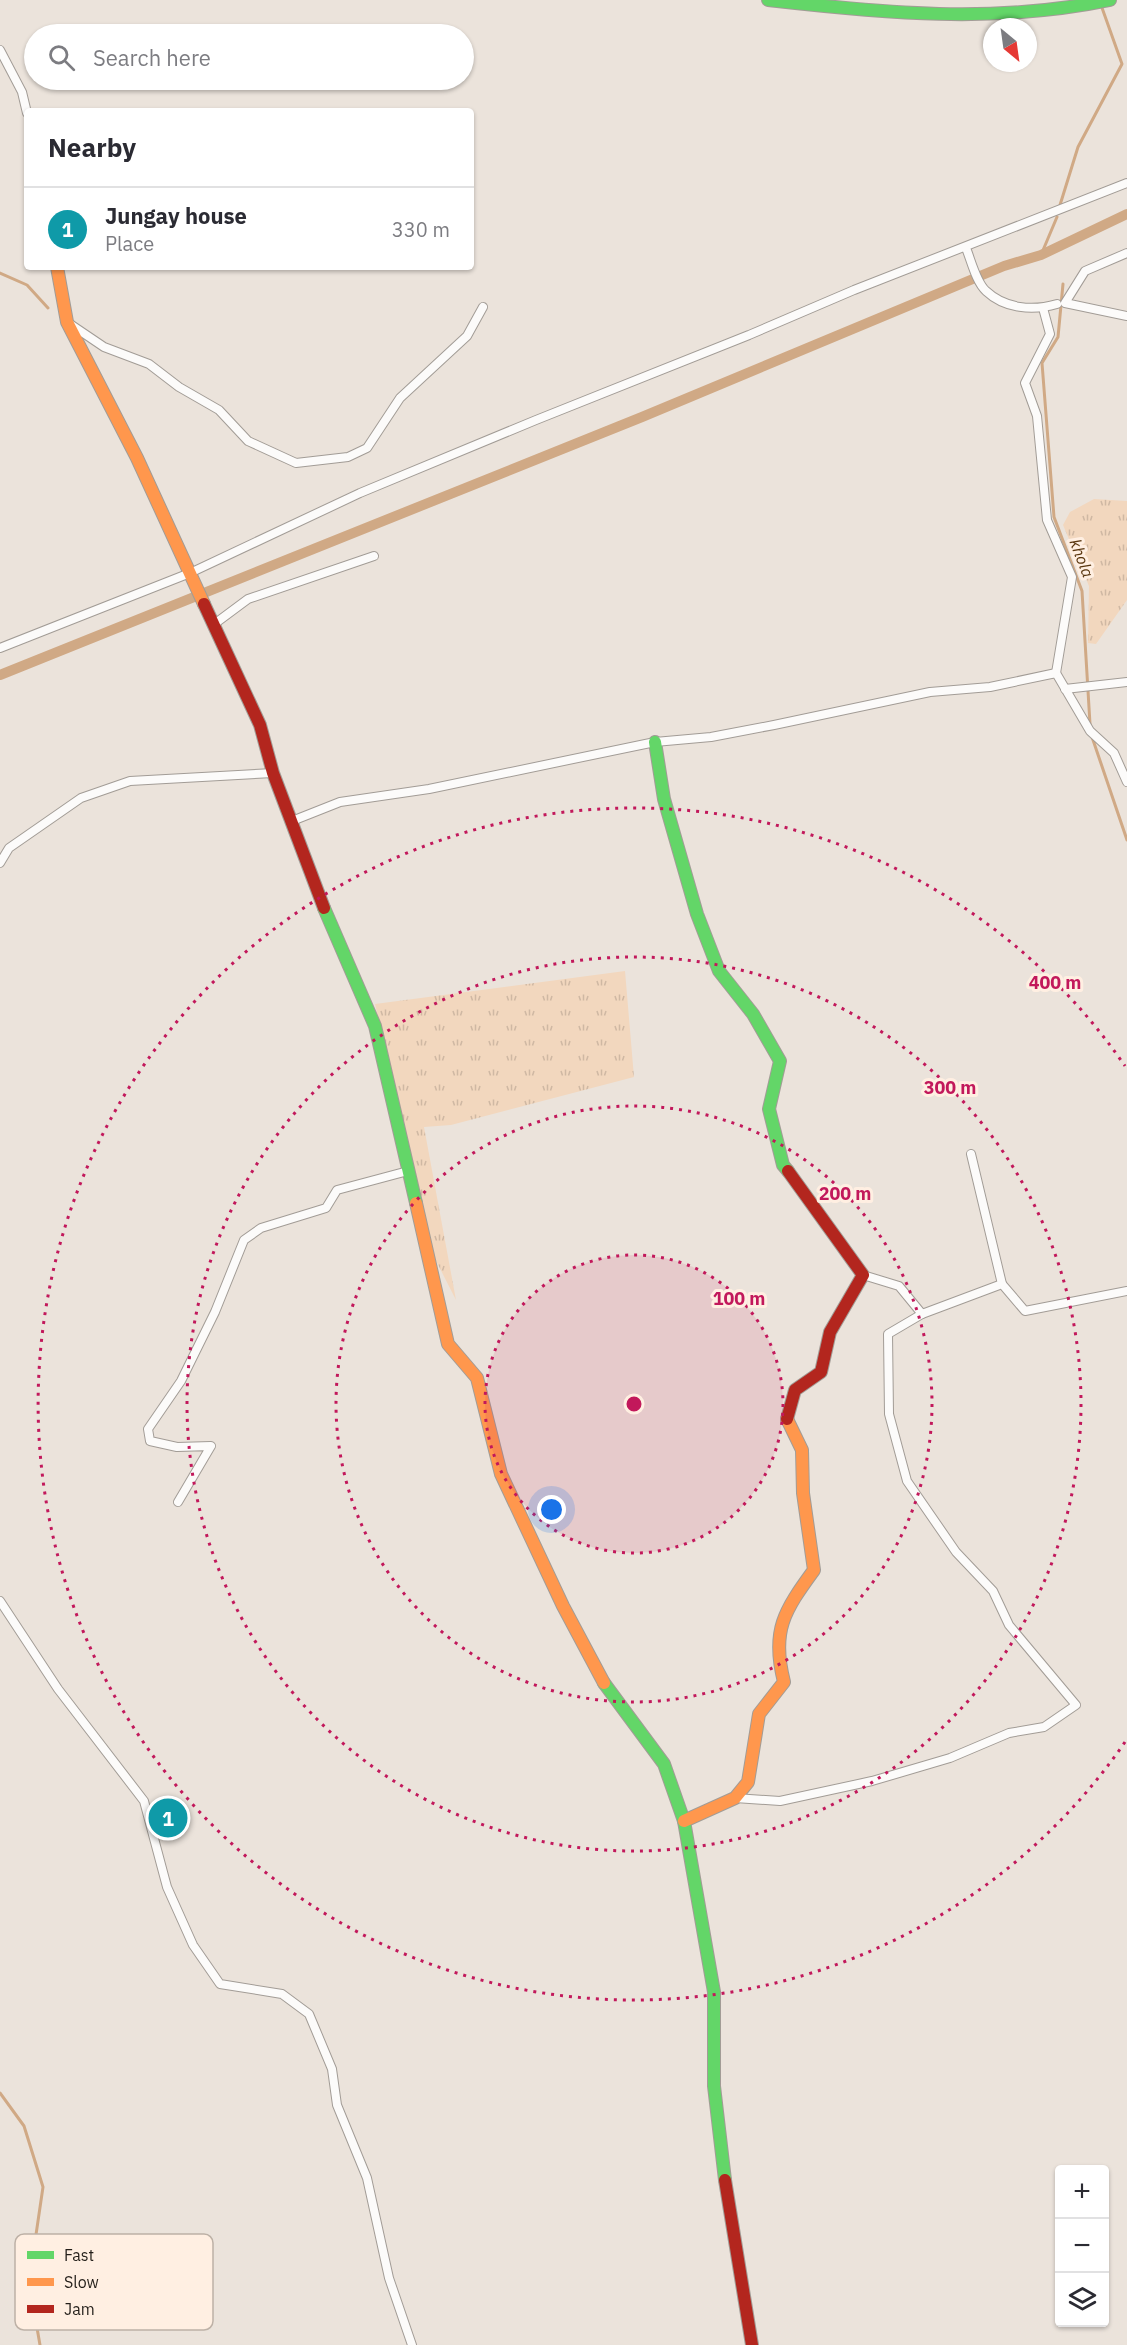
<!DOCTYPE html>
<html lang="en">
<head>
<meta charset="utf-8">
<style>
	body { margin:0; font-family:"IBM Plex Sans",sans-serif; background:#f7f7f7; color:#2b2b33 }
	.controls { position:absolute; right:18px; bottom:18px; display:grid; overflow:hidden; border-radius:6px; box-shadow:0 2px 4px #0004 }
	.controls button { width:54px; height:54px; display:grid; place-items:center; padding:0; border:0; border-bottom:2px solid #e1e1e2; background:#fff; color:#2b2b33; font:30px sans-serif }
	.compass { position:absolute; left:983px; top:18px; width:54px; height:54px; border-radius:50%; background:#fff; box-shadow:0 2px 4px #0004; rotate:151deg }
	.you { position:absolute; left:552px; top:1510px; width:21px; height:21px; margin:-15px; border:4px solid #fff; border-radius:50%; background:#1a73e8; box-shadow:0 0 0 9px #1a73e833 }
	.badge { display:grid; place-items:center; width:39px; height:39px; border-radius:50%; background:#6a645e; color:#fff; font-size:20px; font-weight:700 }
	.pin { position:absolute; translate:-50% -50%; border:3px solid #fff; box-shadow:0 2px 6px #0006 }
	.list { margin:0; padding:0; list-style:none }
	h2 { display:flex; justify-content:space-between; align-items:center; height:78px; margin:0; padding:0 24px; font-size:26px }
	h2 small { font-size:20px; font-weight:400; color:#7c7c81 }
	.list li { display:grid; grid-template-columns:39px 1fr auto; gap:18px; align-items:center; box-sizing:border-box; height:84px; padding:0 24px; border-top:2px solid #e1e1e2 }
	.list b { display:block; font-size:22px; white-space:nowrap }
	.list p { margin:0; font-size:20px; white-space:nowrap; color:#7c7c81 }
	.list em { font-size:20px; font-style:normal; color:#7c7c81 }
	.icon { flex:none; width:33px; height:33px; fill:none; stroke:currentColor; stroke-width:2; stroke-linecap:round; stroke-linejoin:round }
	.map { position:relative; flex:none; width:1127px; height:2345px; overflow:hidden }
	.search { position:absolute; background:#fff; box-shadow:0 2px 4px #0004; left:24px; top:24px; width:450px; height:66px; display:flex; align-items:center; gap:15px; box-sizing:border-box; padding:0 21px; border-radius:33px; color:#7c7c81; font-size:22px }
	.panel { position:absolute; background:#fff; box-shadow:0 2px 4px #0004; left:24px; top:108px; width:450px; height:162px; border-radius:6px }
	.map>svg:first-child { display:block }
</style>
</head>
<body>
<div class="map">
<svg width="1127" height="2345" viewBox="0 0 1127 2345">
	<defs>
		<pattern id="grass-tufts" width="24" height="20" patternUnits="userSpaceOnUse" patternTransform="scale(1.5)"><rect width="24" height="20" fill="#f2d7be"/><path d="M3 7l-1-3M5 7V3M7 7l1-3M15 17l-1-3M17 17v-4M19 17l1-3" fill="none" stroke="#cfb8a3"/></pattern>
	</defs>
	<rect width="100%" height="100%" fill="#ebe3db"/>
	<g fill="url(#grass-tufts)">
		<path d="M1094 499 1127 501V600L1096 644 1088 643 1089 586 1063 525 1070 512Z"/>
		<path d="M625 971 634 1077 451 1125 424 1127 456 1300 430 1249 375 1004Z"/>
	</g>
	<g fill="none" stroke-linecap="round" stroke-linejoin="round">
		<g stroke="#d0a985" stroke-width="3">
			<path d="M1060 205 1078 147 1122 64 1101 5"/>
			<path d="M1041 255 1057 217"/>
			<path d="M0 273 27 285 48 308"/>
			<path d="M1063 284 1058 337 1042 363 1054 517 1082 591 1090 724"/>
			<path d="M1092 737 1127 840"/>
			<path d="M0 2093 24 2126 43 2187 33 2255V2305L40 2345"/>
		</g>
		<path stroke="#d0a985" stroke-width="10" d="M0 675 642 417 1004 266 1041 255 1127 214"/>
		<g stroke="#a29c96" stroke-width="10">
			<g id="street">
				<path d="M0 50 22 92 27 113"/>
				<path d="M966 248C971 260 976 282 986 291 1005 309 1033 311 1057 304"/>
				<path d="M1127 253 1085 271 1065 303 1127 316"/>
				<path d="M1043 308 1050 334 1025 383 1037 416 1047 520 1072 577 1056 673"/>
				<path d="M70 324 104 347 149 364 179 387 219 410 248 441 296 463 348 457 367 448 400 398 467 336 483 307"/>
				<path d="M213 625 248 599 374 556"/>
				<path d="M0 648 190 573 360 493 536 420 749 335 854 290 1127 183"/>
				<path d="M1065 689 1127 682"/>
				<path d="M292 821 340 802 429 789 655 742 711 737 774 725 930 692 990 687 1056 673 1090 731 1114 753 1127 782"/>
				<path d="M0 863 9 848 81 798 130 781 273 773"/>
				<path d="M971 1154 1002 1284"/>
				<path d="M863 1275 899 1286 922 1314 1002 1284 1025 1311 1127 1291"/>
				<path d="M178 1502 211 1446 177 1447 150 1441 148 1429 181 1381 215 1312 244 1240 261 1228 326 1208 337 1190 408 1171"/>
				<path d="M0 1601 58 1689 144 1801 167 1887 193 1945 220 1984 282 1994 309 2014 332 2069 337 2105 367 2178 389 2278 412 2345"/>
				<path d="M735 1798 780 1801 872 1781 950 1758 1009 1733 1044 1727 1076 1705 1009 1625 993 1591 956 1552 907 1481 889 1414 888 1334 922 1314"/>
			</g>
		</g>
		<g stroke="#a29c96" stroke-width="14">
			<g id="fast">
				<path d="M768 0C883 13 995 24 1110 0"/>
				<path d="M655 742 664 799 697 914 719 971 753 1014 780 1061 769 1109 783 1165 788 1171"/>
				<path d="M324 908 375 1026 416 1203"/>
				<path d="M604 1683 664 1764 684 1821 714 1992V2086L725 2180"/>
			</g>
		</g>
		<g stroke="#a29c96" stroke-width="14">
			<g id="slow">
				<path d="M57 267 67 322 137 458 204 604"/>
				<path d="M416 1203 448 1344 477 1378 501 1474 563 1606 604 1683"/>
				<path d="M684 1821 735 1798 748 1782 759 1714 784 1682C771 1631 784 1611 814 1570L803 1493 802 1450 787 1419"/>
			</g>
		</g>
		<g stroke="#a29c96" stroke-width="14">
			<g id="jam">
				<path d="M204 604 260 725 273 773 324 908"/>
				<path d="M787 1419 795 1390 821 1372 830 1332 863 1275 788 1171"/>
				<path d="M725 2180 752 2345"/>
			</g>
		</g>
		<use href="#street" stroke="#fcfbfa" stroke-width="8"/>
		<use href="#fast" stroke="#63d668" stroke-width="12"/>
		<use href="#slow" stroke="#ff974d" stroke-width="12"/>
		<use href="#jam" stroke="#b3261e" stroke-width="12"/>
	</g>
	<circle cx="634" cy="1404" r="149" fill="#c2185b" fill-opacity=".12"/>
	<g fill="none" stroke="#c2185b" stroke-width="3" stroke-dasharray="3 6">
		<circle cx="634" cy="1404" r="149"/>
		<circle cx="634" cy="1404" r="298"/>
		<circle cx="634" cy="1404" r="447"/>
		<path d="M1125 1742A596 596 0 1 1 1125 1066"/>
	</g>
	<g text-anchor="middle" stroke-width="6" stroke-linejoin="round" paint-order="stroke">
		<g font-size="16" font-style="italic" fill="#5a3710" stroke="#ffefe2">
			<text transform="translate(1082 558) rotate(69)" y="6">khola</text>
		</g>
	</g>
	<rect x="15" y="2234" width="198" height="96" rx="9" fill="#ffefe2" stroke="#bdb1a6" stroke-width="1.5"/>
	<rect x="27" y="2251" width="27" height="8" fill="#63d668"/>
	<rect x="27" y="2278" width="27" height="8" fill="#ff974d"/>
	<rect x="27" y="2305" width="27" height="8" fill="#b3261e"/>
	<g font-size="16" fill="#241f1a">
		<text x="64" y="2261">Fast</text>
		<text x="64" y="2288">Slow</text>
		<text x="64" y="2315">Jam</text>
	</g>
	<circle cx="634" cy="1404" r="9" fill="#c2185b" stroke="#ffefe2" stroke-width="3"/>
	<g font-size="18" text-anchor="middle" font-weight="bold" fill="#c2185b" stroke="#ffefe2" stroke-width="6" stroke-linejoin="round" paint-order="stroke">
		<text x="1055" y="989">400 m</text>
		<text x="950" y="1094">300 m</text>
		<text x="845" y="1200">200 m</text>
		<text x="739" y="1305">100 m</text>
	</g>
</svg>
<div class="controls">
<button>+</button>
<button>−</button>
<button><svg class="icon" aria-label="layers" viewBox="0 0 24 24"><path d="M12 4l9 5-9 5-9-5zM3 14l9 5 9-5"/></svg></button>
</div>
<svg class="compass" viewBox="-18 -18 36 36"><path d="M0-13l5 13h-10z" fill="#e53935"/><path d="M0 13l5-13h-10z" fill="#7c7c81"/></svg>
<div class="you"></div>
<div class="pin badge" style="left:168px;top:1818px;background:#0f9aa8">1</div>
<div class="search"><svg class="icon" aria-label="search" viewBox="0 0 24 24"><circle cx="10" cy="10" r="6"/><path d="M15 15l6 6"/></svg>Search here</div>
<section class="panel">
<h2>Nearby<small></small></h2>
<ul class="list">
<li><span class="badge" style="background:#0f9aa8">1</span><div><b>Jungay house</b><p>Place</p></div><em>330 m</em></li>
</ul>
</section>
</div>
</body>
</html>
